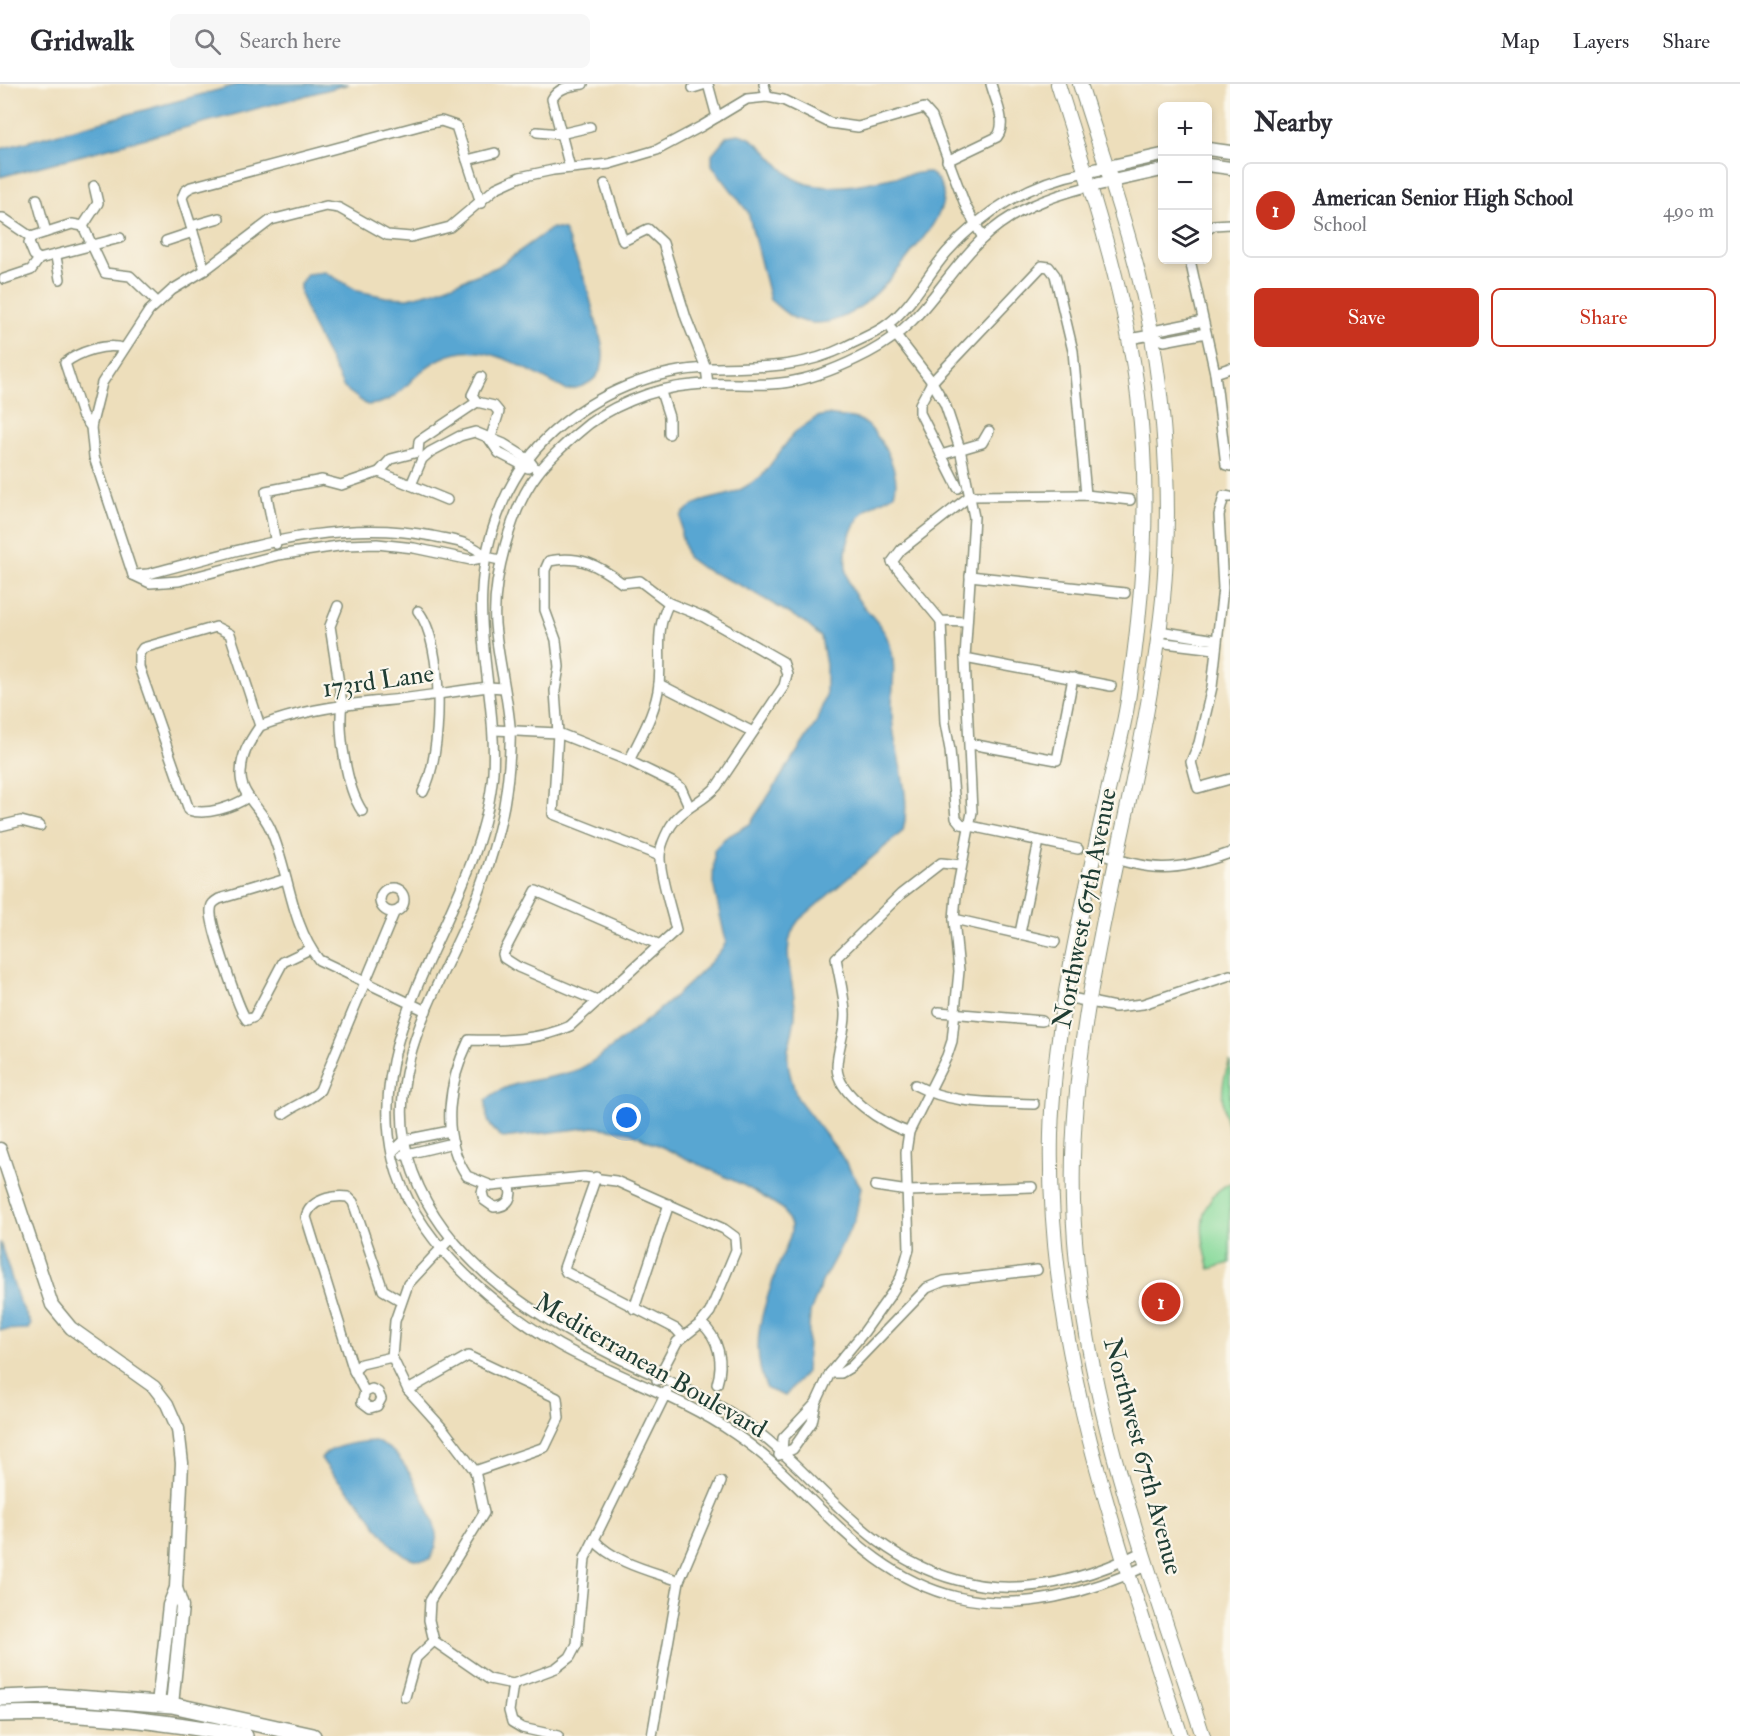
<!DOCTYPE html>
<html lang="en">
<head>
<meta charset="utf-8">
<style>
	body { margin:0; font-family:"IM FELL Double Pica",serif; background:#f7f7f7; color:#2b2b33 }
	.controls { position:absolute; right:18px; top:18px; display:grid; overflow:hidden; border-radius:9px; box-shadow:0 3px 9px #0003 }
	.controls button { width:54px; height:54px; display:grid; place-items:center; padding:0; border:0; border-bottom:2px solid #e1e1e2; background:#fff; color:#2b2b33; font:30px sans-serif }
	.you { position:absolute; left:627px; top:1034px; width:21px; height:21px; margin:-15px; border:4px solid #fff; border-radius:50%; background:#1a73e8; box-shadow:0 0 0 9px #1a73e833 }
	.badge { display:grid; place-items:center; width:39px; height:39px; border-radius:50%; background:#c8321e; color:#fff; font-size:20px; font-weight:700 }
	.pin { position:absolute; translate:-50% -50%; border:3px solid #fff; box-shadow:0 2px 6px #0006 }
	.list { margin:0; padding:0; list-style:none }
	h2 { display:flex; justify-content:space-between; align-items:center; height:78px; margin:0; padding:0 24px; font-size:26px }
	h2 small { font-size:20px; font-weight:400; color:#7c7c81 }
	.list li { display:grid; grid-template-columns:39px 1fr auto; gap:18px; align-items:center; box-sizing:border-box; height:96px; margin:0 12px 12px; padding:0 12px; border:2px solid #e1e1e2; border-radius:9px }
	.list b { display:block; font-size:22px; white-space:nowrap }
	.list p { margin:0; font-size:20px; white-space:nowrap; color:#7c7c81 }
	.list em { font-size:20px; font-style:normal; color:#7c7c81 }
	.actions { display:flex; gap:12px; padding:18px 24px }
	.actions a { flex:1; padding:14px 0; border:2px solid #c8321e; border-radius:9px; text-align:center; font-size:21px; color:#c8321e }
	.actions .main { background:#c8321e; color:#fff }
	.icon { flex:none; width:33px; height:33px; fill:none; stroke:currentColor; stroke-width:2; stroke-linecap:round; stroke-linejoin:round }
	.map { position:relative; flex:none; width:1230px; height:1652px; overflow:hidden }
	header { display:flex; align-items:center; gap:36px; box-sizing:border-box; height:84px; padding:0 30px; background:#fff; border-bottom:2px solid #e1e1e2 }
	header strong { font-size:28px }
	nav { display:flex; gap:33px; margin-inline-start:auto; font-size:21px }
	.search { width:420px; height:54px; background:#f7f7f7; display:flex; align-items:center; gap:15px; box-sizing:border-box; padding:0 21px; border-radius:9px; color:#7c7c81; font-size:22px }
	main { display:flex }
	aside { flex:1; background:#fff }
	.map>svg:first-child { display:block }
</style>
</head>
<body>
<header>
<strong>Gridwalk</strong>
<div class="search"><svg class="icon" aria-label="search" viewBox="0 0 24 24"><circle cx="10" cy="10" r="6"/><path d="M15 15l6 6"/></svg>Search here</div>
<nav><a>Map</a><a>Layers</a><a>Share</a></nav>
</header>
<main>
<div class="map">
<svg width="1230" height="1652" viewBox="0 0 1230 1652">
	<rect width="100%" height="100%" fill="#fbf7ec"/>
	<filter id="ink" filterUnits="userSpaceOnUse"><feTurbulence type="fractalNoise" baseFrequency=".0167" numOctaves="2"/><feDisplacementMap in="SourceGraphic" scale="12" xChannelSelector="R" yChannelSelector="G"/><feConvolveMatrix kernelMatrix="1 2 1 2 8 2 1 2 1" color-interpolation-filters="sRGB"/></filter>
	<filter id="wash" filterUnits="userSpaceOnUse"><feTurbulence type="fractalNoise" baseFrequency=".008" numOctaves="4" result="noise"/><feDisplacementMap in="SourceGraphic" scale="24" xChannelSelector="R" yChannelSelector="G"/><feGaussianBlur stdDeviation="1.35" result="paint"/><feColorMatrix in="noise" values="0 0 0 0 0 0 0 0 0 0 0 0 0 0 0 0 0 1.4 0 .05"/><feComposite in="paint" operator="in"/></filter>
	<g filter="url(#wash)">
		<rect width="100%" height="100%" fill="#eddebb"/>
		<g fill="#86d99a" stroke="#528b67" stroke-width="1.5">
			<path d="M1230 977V1051C1222 1024 1218 1004 1230 977Z"/>
			<path d="M1230 1099V1179L1210 1185C1200 1153 1194 1117 1230 1099Z"/>
		</g>
		<g fill="#58a6d2" stroke="#3c7283" stroke-width="1.5">
			<path d="M240 0H349L0 93V65Z"/>
			<path d="M738 50C764 54 776 86 799 97 833 113 891 91 927 88 939 93 945 105 943 117 940 135 923 154 912 168 887 201 844 254 796 235 786 231 778 222 770 216L748 128 712 81V70L727 52Z"/>
			<path d="M552 144 564 146 585 196 602 260C607 288 595 302 566 306 511 278 467 241 413 295 399 310 388 320 367 321L344 304 312 241 300 209V200L307 190 325 188 358 207 386 213 408 214 435 207 497 183Z"/>
			<path d="M827 331C837 333 851 332 860 336 880 347 902 389 894 410 885 416 874 419 866 426 844 447 838 489 857 514 868 529 883 541 889 558 898 583 891 605 892 630 893 670 913 707 903 747L799 836C778 861 794 896 795 925 796 939 791 952 788 966 786 980 793 1002 798 1015L839 1068 861 1103 855 1136 822 1198 810 1229 806 1288 785 1312 767 1305C748 1263 763 1223 778 1183 782 1171 788 1161 791 1148V1141L783 1125 772 1118 745 1102 630 1048 594 1043 503 1054C487 1042 486 1035 486 1016 512 993 546 998 577 986 604 975 714 884 726 858L713 799 714 766 725 754 750 740 816 639 826 612V581L821 553 804 538 746 504 702 484 687 473 681 451V432C695 414 713 416 733 409 743 405 753 398 762 392L794 349 817 333Z"/>
			<path d="M0 1158 19 1217 31 1240 28 1245 0 1246Z"/>
			<path d="M375 1357C380 1360 386 1362 391 1366 408 1379 441 1441 436 1462 435 1466 432 1471 430 1475 394 1484 375 1434 355 1413 343 1401 330 1389 321 1374 331 1361 359 1358 375 1357Z"/>
		</g>
	</g>
	<g filter="url(#ink)">
		<g fill="none" stroke-linecap="round" stroke-linejoin="round">
			<g stroke="#868e78" stroke-width="12">
				<g id="minor">
					<path d="M708 0 717 33"/>
					<path d="M764 0 767 13"/>
					<path d="M693 4 706 0"/>
					<path d="M537 48 560 50 590 43"/>
					<path d="M467 76 495 69"/>
					<path d="M947 77 997 53C1008 39 995 16 991 0"/>
					<path d="M570 84 552 15C559 3 570 2 583 0"/>
					<path d="M1085 88C1031 98 983 127 947 168 927 191 913 221 888 240 877 249 860 255 847 262 801 285 761 283 711 284 654 285 596 310 553 348 501 395 478 468 482 537 484 588 496 637 493 688 483 823 361 934 393 1075 412 1154 491 1221 559 1261 616 1293 680 1312 735 1350 814 1403 857 1489 957 1513 1020 1528 1091 1509 1148 1481"/>
					<path d="M605 100 623 157 648 145 663 159 686 234 706 284 708 300"/>
					<path d="M1090 102C1049 113 1011 126 980 157 939 197 924 240 868 269 845 281 820 292 794 297 761 304 726 297 692 301 654 304 606 323 578 349 567 358 546 378 538 389 511 423 492 497 495 540 498 574 507 608 510 642 511 667 508 697 504 721 498 754 487 788 475 819 439 905 377 992 413 1088 447 1181 543 1238 629 1279 670 1299 713 1314 750 1342 824 1397 862 1470 957 1496 1019 1514 1087 1495 1144 1467"/>
					<path d="M37 115 46 148"/>
					<path d="M0 134H3L31 153 72 140 83 142"/>
					<path d="M83 142 105 189 130 192 158 219"/>
					<path d="M83 142 98 119 94 102"/>
					<path d="M191 142 219 134"/>
					<path d="M1208 145 1214 141 1230 140"/>
					<path d="M31 153 29 159 34 171 39 175"/>
					<path d="M166 157 193 148"/>
					<path d="M56 173 60 195"/>
					<path d="M1190 176 1215 289 1226 381 1230 382"/>
					<path d="M205 186 182 114 185 107 191 103 426 40 441 37 456 42 481 119"/>
					<path d="M4 195 31 186 39 175 120 154"/>
					<path d="M1151 251 1164 257 1206 249"/>
					<path d="M1129 255 1151 251 1158 246 1203 237"/>
					<path d="M123 264C105 259 79 268 65 279L82 331 91 343 94 373 133 491"/>
					<path d="M1215 289 1230 284"/>
					<path d="M481 293 472 311 477 318 494 322 499 328 490 356"/>
					<path d="M661 308 669 333V350"/>
					<path d="M91 343 102 299 149 227 172 206 205 186 271 136 326 122 339 124 387 151 411 153 450 143 496 104 520 93 553 86 609 80 657 66 702 42 747 15 767 13 783 16 830 39 858 43 924 24 932 33 966 123 983 154"/>
					<path d="M490 356 499 369 528 384"/>
					<path d="M941 371 982 359 989 347"/>
					<path d="M379 388 391 375 418 368 419 357 477 318"/>
					<path d="M411 401 422 375 430 368 460 352 475 348 504 360 528 375 538 388"/>
					<path d="M958 404 920 329V320L932 298 1042 182 1049 183 1055 191 1073 267 1086 411"/>
					<path d="M1230 413 1224 412 1219 431 1223 504 1212 603 1199 659 1191 678 1198 704 1230 695"/>
					<path d="M276 460 266 407 322 396 341 401 379 388 447 416"/>
					<path d="M133 491 150 499 179 497 278 471 345 461 377 460 414 464 471 476 486 473 500 476"/>
					<path d="M135 491 148 490C243 466 333 433 432 452 454 457 470 457 486 473"/>
					<path d="M970 492 1125 509"/>
					<path d="M338 522 330 542 342 619C338 648 346 703 362 727"/>
					<path d="M418 527C445 560 443 672 423 708"/>
					<path d="M941 537 945 639 950 666 956 734 961 740 1078 765"/>
					<path d="M966 538 941 537 892 478 901 466 970 412 1086 411 1130 416"/>
					<path d="M1159 547 1216 556"/>
					<path d="M1157 558 1215 565"/>
					<path d="M965 574 1111 602"/>
					<path d="M659 600 753 648"/>
					<path d="M260 642C297 628 332 622 372 618 411 615 449 608 488 603L504 604"/>
					<path d="M494 646 558 649 629 677 674 699 681 704 689 722"/>
					<path d="M971 660 1057 676 1073 594"/>
					<path d="M629 677C641 652 656 628 659 600 662 569 654 547 669 519"/>
					<path d="M248 713C233 723 206 732 189 726L139 583V570L143 564 216 543 230 550 260 642C249 658 240 672 241 693 242 712 262 726 270 744 289 785 290 840 319 876L426 927"/>
					<path d="M0 742 21 737 40 742"/>
					<path d="M1095 768C1150 788 1174 789 1230 769"/>
					<path d="M286 795 219 815C214 818 211 820 211 826 209 838 239 928 247 936L254 933 283 878 310 865"/>
					<circle cx="392" cy="816" r="12"/>
					<path d="M954 835 1055 858"/>
					<path d="M1020 849 1039 757"/>
					<path d="M1066 913 1115 923 1143 920 1230 891"/>
					<path d="M597 917 518 883 504 874 503 870 536 807 660 861"/>
					<path d="M939 928 1042 937"/>
					<path d="M915 1001C952 1021 993 1018 1034 1020"/>
					<path d="M283 1030C294 1021 313 1015 320 1006L394 829"/>
					<path d="M909 1048C885 1042 837 1010 837 983 837 965 846 947 845 929 844 910 839 892 836 874L901 810 941 779 961 781"/>
					<path d="M392 1068 405 1056 450 1047"/>
					<path d="M403 1071 453 1059"/>
					<path d="M596 1093 564 1184 566 1188 676 1245 683 1253"/>
					<path d="M485 1100 482 1108 484 1116 494 1123C508 1123 515 1112 508 1100"/>
					<path d="M875 1102 908 1107 1032 1103"/>
					<path d="M634 1225 669 1120"/>
					<path d="M701 1239C719 1254 724 1278 717 1300"/>
					<path d="M354 1287 361 1280 392 1273"/>
					<path d="M830 1289 864 1248 891 1210 901 1193 909 1165 906 1068 909 1048 947 972 952 957 959 887 954 835 956 812 972 728 965 574 974 433 960 365 945 320 932 298 892 246"/>
					<path d="M657 1296 677 1258 701 1239 710 1228 736 1166 735 1153 724 1145 616 1097 584 1093 492 1102 467 1092C439 1051 449 997 469 956 502 957 540 956 570 942L676 846C672 828 659 789 660 772 660 761 669 742 677 734 689 721 705 716 717 702L784 602 787 590 783 578 704 533 669 519 640 497 622 499C598 481 580 471 549 477L545 486V526L556 556 559 583 555 607 558 649 553 730 660 772"/>
					<path d="M408 1306 468 1272 557 1314 559 1334 545 1363 475 1387"/>
					<path d="M365 1308 372 1305 378 1308 381 1315 377 1322 370 1324 362 1318 365 1308 354 1287 306 1133C310 1116 332 1111 348 1113L353 1118 383 1206 400 1216"/>
					<path d="M782 1368 783 1354 816 1319"/>
					<path d="M779 1371 793 1365 812 1338 816 1319 830 1289H841L851 1283 927 1204 944 1197 1037 1186"/>
					<path d="M594 1456C614 1479 651 1487 679 1497"/>
					<path d="M434 1557 429 1536 430 1517 484 1429 475 1387 444 1346 408 1306 392 1273 395 1237 408 1200 450 1155"/>
					<path d="M434 1557 489 1595 513 1600"/>
					<path d="M513 1600 556 1584 570 1573 577 1560 585 1474 667 1307"/>
					<path d="M513 1600 509 1627 512 1638 522 1644 558 1652"/>
					<path d="M405 1613 416 1574 434 1557"/>
					<path d="M652 1652 679 1497 721 1398"/>
				</g>
			</g>
			<g stroke="#868e78" stroke-width="15">
				<g id="tertiary">
					<path d="M1208 65 1230 68"/>
					<path d="M1208 81 1230 84"/>
					<path d="M1085 88 1162 71"/>
					<path d="M1090 102 1162 86"/>
					<path d="M0 1065 52 1221 71 1244 154 1303 167 1320 178 1345 182 1379 176 1504 169 1521 158 1620"/>
					<path d="M172 1621 182 1522 176 1504"/>
				</g>
			</g>
			<g stroke="#868e78" stroke-width="16">
				<g id="secondary">
					<path d="M1058 0C1090 103 1125 205 1138 312 1151 413 1143 516 1128 616 1123 649 1113 683 1106 716 1082 825 1054 938 1051 1050 1046 1264 1116 1452 1181 1652"/>
					<path d="M1080 0C1106 83 1137 167 1152 253 1166 338 1171 429 1163 515 1142 718 1067 913 1073 1118 1078 1303 1147 1478 1203 1652"/>
				</g>
			</g>
			<g stroke="#868e78" stroke-width="18">
				<g id="primary">
					<path d="M0 1614 50 1612 172 1621 313 1652"/>
					<path d="M0 1630C83 1627 163 1637 245 1652"/>
				</g>
			</g>
			<use href="#minor" stroke="#fff" stroke-width="9"/>
			<use href="#tertiary" stroke="#fff" stroke-width="12"/>
			<use href="#secondary" stroke="#fff" stroke-width="14"/>
			<use href="#primary" stroke="#fff" stroke-width="15"/>
		</g>
	</g>
	<g text-anchor="middle" stroke-width="4.5" stroke-linejoin="round" paint-order="stroke">
		<g font-size="26" fill="#1f3d34" stroke="#fbf7ec">
			<text transform="translate(378 596) rotate(-8)" y="9">173rd Lane</text>
			<text transform="translate(1084 824) rotate(-79)" y="9">Northwest 67th Avenue</text>
			<text transform="translate(651 1281) rotate(30)" y="9">Mediterranean Boulevard</text>
			<text transform="translate(1144 1372) rotate(75)" y="9">Northwest 67th Avenue</text>
		</g>
	</g>
</svg>
<div class="controls">
<button>+</button>
<button>−</button>
<button><svg class="icon" aria-label="layers" viewBox="0 0 24 24"><path d="M12 4l9 5-9 5-9-5zM3 14l9 5 9-5"/></svg></button>
</div>
<div class="you"></div>
<div class="pin badge" style="left:1161px;top:1218px">1</div>
</div>
<aside>
<h2>Nearby<small></small></h2>
<ul class="list">
<li><span class="badge">1</span><div><b>American Senior High School</b><p>School</p></div><em>490 m</em></li>
</ul>
<div class="actions"><a class="main">Save</a><a>Share</a></div>
</aside>
</main>
</body>
</html>
